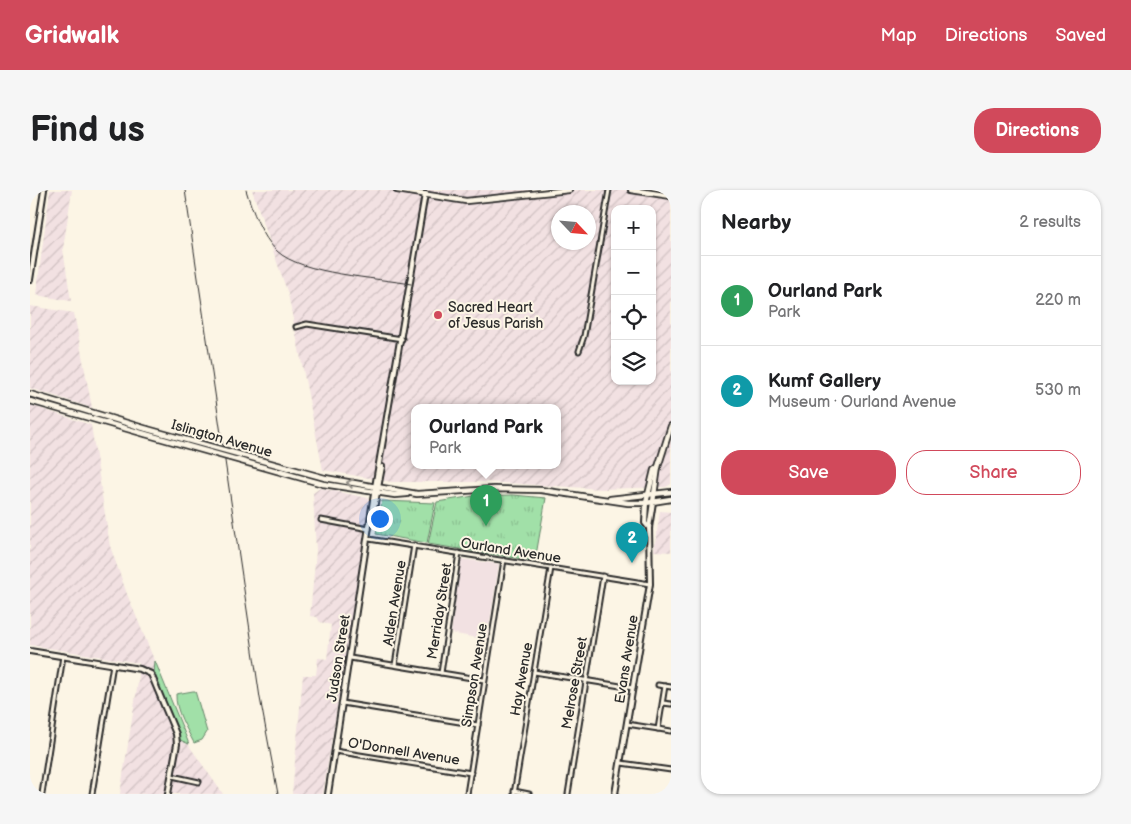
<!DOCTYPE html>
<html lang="en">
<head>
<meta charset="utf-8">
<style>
	body { margin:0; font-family:"Balsamiq Sans",sans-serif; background:#f6f6f6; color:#202124 }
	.controls { position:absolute; right:15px; top:15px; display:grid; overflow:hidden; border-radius:10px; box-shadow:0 1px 4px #0004 }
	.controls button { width:45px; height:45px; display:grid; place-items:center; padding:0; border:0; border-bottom:1px solid #e0e0e0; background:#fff; color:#202124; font:25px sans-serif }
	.compass { position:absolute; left:521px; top:15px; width:45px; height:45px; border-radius:50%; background:#fff; box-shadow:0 1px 4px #0004; rotate:116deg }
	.you { position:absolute; left:349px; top:328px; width:18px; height:18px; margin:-12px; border:4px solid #fff; border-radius:50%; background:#1a73e8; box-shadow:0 0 0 8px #1a73e833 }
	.badge { display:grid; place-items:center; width:32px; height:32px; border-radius:50%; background:#d1495b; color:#fff; font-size:16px; font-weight:700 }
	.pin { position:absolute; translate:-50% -41px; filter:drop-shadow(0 1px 2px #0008) }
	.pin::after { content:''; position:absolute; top:26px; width:18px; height:15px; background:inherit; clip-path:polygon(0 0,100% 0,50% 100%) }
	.popup { position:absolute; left:381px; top:214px; width:150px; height:65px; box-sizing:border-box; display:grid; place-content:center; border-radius:10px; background:#fff; filter:drop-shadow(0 1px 4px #0005); font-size:16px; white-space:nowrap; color:#757577 }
	.popup b { font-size:19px; color:#202124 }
	.popup::after { content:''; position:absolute; left:50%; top:100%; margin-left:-10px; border:10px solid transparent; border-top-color:#fff }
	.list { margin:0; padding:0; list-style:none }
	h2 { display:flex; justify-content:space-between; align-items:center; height:65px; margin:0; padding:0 20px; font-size:21px }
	h2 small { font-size:16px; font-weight:400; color:#757577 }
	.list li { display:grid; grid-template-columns:32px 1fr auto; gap:15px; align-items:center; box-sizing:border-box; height:90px; padding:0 20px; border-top:1px solid #e0e0e0 }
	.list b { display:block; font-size:19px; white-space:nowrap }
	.list p { margin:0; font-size:16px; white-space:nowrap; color:#757577 }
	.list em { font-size:16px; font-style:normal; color:#757577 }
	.actions { display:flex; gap:10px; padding:15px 20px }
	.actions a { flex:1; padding:11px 0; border:1px solid #d1495b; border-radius:20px; text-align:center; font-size:18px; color:#d1495b }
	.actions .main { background:#d1495b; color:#fff }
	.icon { flex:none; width:28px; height:28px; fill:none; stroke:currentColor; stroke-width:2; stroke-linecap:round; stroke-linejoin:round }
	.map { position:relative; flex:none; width:641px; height:604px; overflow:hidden; border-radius:20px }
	header { display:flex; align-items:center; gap:30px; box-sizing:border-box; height:70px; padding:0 25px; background:#d1495b; color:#fff }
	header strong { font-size:24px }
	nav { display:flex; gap:28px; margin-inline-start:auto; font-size:18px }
	.intro { display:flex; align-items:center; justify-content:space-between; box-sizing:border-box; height:120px; padding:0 30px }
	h1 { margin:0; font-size:35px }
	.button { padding:12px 22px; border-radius:20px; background:#d1495b; color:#fff; font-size:18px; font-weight:700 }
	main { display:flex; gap:30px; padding:0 30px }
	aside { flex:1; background:#fff; border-radius:20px; box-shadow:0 1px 4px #0004 }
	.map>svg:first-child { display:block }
</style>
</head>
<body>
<header>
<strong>Gridwalk</strong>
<nav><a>Map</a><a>Directions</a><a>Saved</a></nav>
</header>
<div class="intro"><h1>Find us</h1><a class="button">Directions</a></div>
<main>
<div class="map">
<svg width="641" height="604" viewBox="0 0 641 604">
	<defs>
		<pattern id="industrial-furrows" width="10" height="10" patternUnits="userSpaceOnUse" patternTransform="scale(1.25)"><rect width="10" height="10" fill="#f2e1e2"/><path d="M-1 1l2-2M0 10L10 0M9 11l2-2" fill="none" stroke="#d0c1c2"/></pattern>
		<pattern id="park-tufts" width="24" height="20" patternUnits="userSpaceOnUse" patternTransform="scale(1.25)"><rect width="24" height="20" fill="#a1e0a8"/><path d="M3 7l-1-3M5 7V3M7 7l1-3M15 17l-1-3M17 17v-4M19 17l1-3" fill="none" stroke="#8bc091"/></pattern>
	</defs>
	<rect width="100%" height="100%" fill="#fcf5e5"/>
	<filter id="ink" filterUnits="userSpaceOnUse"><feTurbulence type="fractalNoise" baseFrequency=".02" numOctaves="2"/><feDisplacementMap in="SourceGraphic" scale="10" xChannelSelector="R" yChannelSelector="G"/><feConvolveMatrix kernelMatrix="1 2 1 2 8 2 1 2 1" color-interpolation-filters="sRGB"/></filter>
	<g filter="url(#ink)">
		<path fill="#f2e1e2" d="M431 369 469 374 457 450 421 443Z"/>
		<g fill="url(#industrial-furrows)" fill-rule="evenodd">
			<path d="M20 0H42L33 59 41 111 6 105Z"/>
			<path d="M222 0H641V294L636 297 572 299 458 292H362L293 280 258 104ZM585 19H622V191H585ZM528 22H558V52H528ZM385 217H527V275H385Z"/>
			<path d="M0 116 44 123 62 218 0 198Z"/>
			<path d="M0 215 61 235 80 356 97 404 160 557 193 604H90L109 486V473L0 455Z"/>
			<path d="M290 298 338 308 340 312 293 604H262L273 485H286L288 468 297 469 301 435 290 432 287 427 280 426 286 361 283 303Z"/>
			<path d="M630 321 641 322V362L624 361Z"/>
		</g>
		<g fill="#a1e0a8" stroke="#66866a">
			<path d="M125 471 159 554 148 549 124 483Z"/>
			<path d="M163 501H165L177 542 172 550 164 553C157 539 145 521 146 504Z"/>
		</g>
		<g fill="url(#park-tufts)" stroke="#66866a">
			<path d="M483 305 516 308 505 371 398 354 407 312 444 306Z"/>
			<path d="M352 311 405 313 397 353 346 344Z"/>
		</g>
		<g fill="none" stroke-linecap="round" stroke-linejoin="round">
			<g stroke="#2b2b2b" stroke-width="7">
				<g id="minor">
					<path d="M266 137 277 134 372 149"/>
					<path d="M549 161 554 146 579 0"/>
					<path d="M291 330 339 339"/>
					<path d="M339 349 620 394"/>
					<path d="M320 468 454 490"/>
					<path d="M365 475 384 355"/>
					<path d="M504 482 603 498"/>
					<path d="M411 483 429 363"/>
					<path d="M628 495 641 497"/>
					<path d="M312 513 448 535"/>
					<path d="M633 513 641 514"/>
					<path d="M597 534 641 541"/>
					<path d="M628 539 635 496"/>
					<path d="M305 561 441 583"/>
					<path d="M591 573 641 580"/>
					<path d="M142 586 169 592"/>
					<path d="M484 601 499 604"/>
					<path d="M12 604 33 466"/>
					<path d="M62 604 83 474"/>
					<path d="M437 604 474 370"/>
					<path d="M484 604 521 378"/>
					<path d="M538 604 573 386"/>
				</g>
			</g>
			<g stroke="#2b2b2b" stroke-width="8">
				<g id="tertiary">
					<path d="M0 90 14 0"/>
					<path d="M616 313 615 333 619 338"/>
					<path d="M342 329 352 277"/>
					<path d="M0 461 110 479 121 484 146 544 147 554 138 604"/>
					<path d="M298 604 345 297 395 4"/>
					<path d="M585 604 620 394 619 338 623 312"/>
				</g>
			</g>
			<g stroke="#2b2b2b" stroke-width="8">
				<g id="secondary">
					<path d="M367 0 436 11 539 0"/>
					<path d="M601 0 641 6"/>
					<path d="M0 204 117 239"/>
					<path d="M0 211 115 244"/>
					<path d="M295 288 387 304 464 299 511 300 598 313H616L641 309"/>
					<path d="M293 294 365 305 377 304"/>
					<path d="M580 309 641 302"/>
					<path d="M623 312 628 277"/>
					<path d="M616 313 624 280 628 277 641 236"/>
				</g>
			</g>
			<use href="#minor" stroke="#fcf5e5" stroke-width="3"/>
			<use href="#tertiary" stroke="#fcf5e5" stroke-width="4"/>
			<use href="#secondary" stroke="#fcf5e5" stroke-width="4.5"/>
			<g stroke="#2b2b2b" stroke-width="1">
				<path d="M155 0 230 508 248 604"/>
				<path d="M216 0C222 20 232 47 247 61 271 84 347 88 381 94"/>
			</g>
			<g stroke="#2b2b2b" stroke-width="8" stroke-linecap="butt">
				<g id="secondary-bridge">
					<path d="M117 239 295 288"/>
					<path d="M115 244 293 294"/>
				</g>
			</g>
			<use href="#secondary-bridge" stroke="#fcf5e5" stroke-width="4.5"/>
		</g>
		<defs><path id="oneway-chevron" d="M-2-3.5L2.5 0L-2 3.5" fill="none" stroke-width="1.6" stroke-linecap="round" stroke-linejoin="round" transform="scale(1.25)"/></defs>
		<use stroke="#949088" href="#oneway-chevron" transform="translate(320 293) rotate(-170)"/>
	</g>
	<circle fill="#d1495b" stroke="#fcf5e5" stroke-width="2" cx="408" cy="125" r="5"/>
	<g text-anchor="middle" stroke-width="4" stroke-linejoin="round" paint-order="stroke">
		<g font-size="14" fill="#2b2b2b" stroke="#fcf5e5" text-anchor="start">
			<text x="418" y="122">Sacred Heart<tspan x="418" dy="16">of Jesus Parish</tspan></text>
		</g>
		<g font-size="14" fill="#2b2b2b" stroke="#fcf5e5">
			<text transform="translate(192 248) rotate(16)" y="5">Islington Avenue</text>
			<text transform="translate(481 360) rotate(9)" y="5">Ourland Avenue</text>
			<text transform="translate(364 413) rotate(-81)" y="5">Alden Avenue</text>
			<text transform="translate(409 421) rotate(-81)" y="5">Merriday Street</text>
			<text transform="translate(308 468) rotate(-81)" y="5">Judson Street</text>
			<text transform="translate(596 469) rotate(-81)" y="5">Evans Avenue</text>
			<text transform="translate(444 485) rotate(-81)" y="5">Simpson Avenue</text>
			<text transform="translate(491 489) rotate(-80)" y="5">Hay Avenue</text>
			<text transform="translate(544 493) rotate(-80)" y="5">Melrose Street</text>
			<text transform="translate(374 561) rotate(9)" y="5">O'Donnell Avenue</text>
		</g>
	</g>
</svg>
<div class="controls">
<button>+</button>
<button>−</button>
<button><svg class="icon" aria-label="locate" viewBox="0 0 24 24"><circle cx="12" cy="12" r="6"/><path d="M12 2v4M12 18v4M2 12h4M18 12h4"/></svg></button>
<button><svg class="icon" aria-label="layers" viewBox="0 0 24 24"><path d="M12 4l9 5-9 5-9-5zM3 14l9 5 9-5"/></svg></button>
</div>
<svg class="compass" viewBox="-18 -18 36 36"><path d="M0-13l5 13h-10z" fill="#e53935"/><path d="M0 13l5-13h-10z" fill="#757577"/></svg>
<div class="you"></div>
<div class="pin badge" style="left:456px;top:336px;background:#2e9e5b">1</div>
<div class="popup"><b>Ourland Park</b>Park</div>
<div class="pin badge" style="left:602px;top:373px;background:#0f9aa8">2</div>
</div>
<aside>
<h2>Nearby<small>2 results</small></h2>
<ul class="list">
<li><span class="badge" style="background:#2e9e5b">1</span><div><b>Ourland Park</b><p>Park</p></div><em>220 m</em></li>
<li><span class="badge" style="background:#0f9aa8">2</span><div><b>Kumf Gallery</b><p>Museum · Ourland Avenue</p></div><em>530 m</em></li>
</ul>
<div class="actions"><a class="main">Save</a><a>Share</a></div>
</aside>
</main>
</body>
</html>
